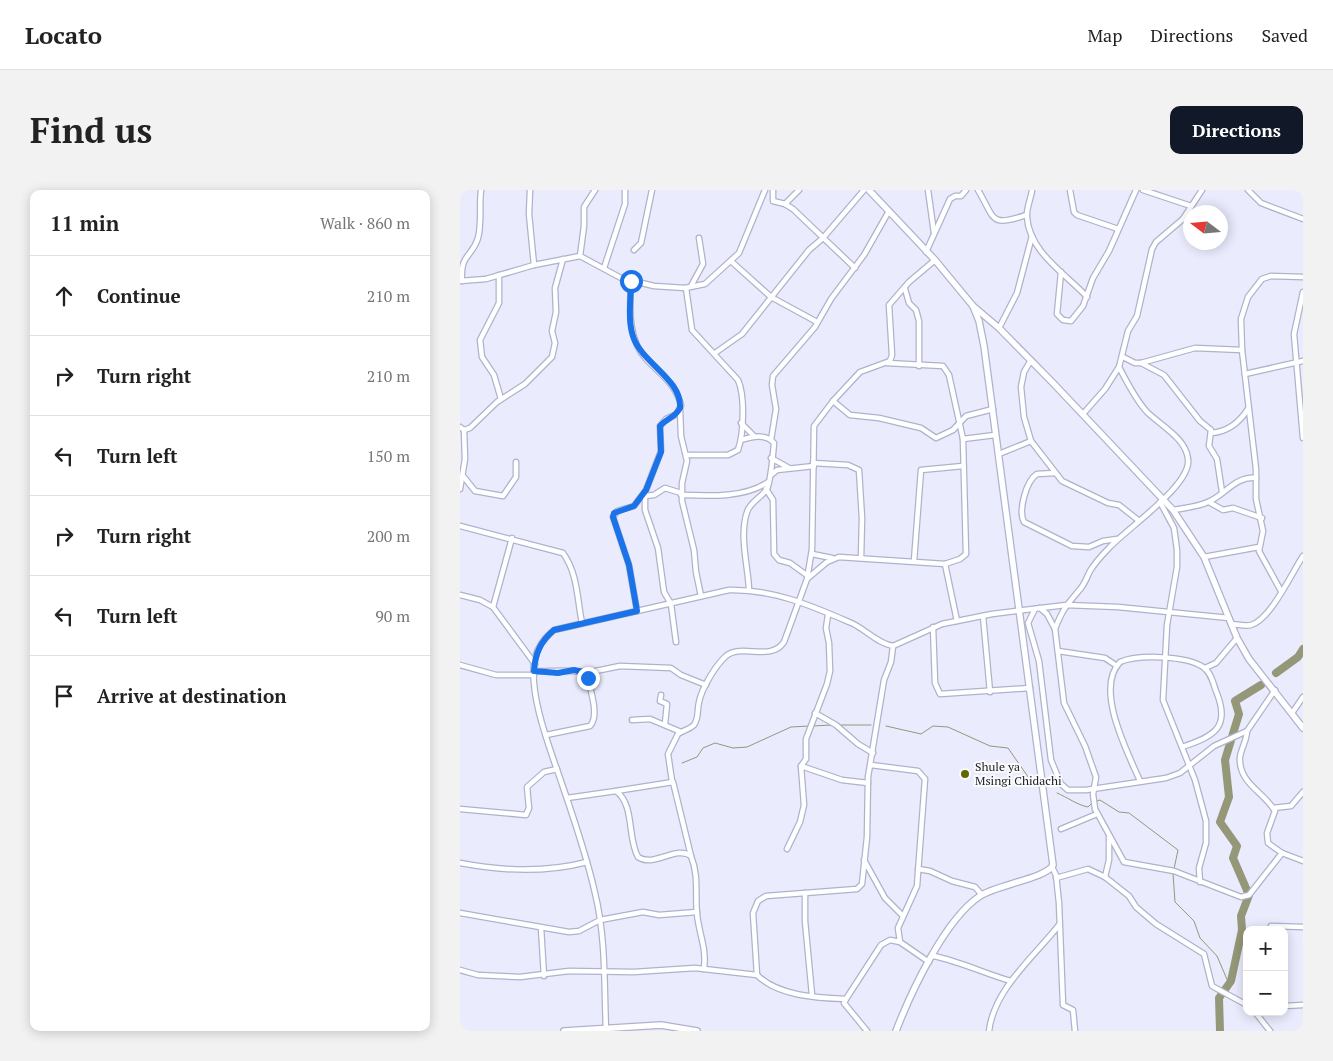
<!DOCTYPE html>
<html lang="en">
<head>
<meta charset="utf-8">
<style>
	body { margin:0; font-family:"PT Serif",serif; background:#f2f2f2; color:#222 }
	.controls { position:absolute; right:15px; bottom:15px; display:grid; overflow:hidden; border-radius:10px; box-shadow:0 2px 12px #0003 }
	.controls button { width:45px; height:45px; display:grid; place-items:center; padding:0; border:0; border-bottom:1px solid #e0e0e0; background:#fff; color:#222; font:25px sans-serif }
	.compass { position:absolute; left:723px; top:15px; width:45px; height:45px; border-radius:50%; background:#fff; box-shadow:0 2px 12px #0003; rotate:286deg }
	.stop { position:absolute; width:15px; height:15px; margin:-11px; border:4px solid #1a73e8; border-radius:50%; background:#fff }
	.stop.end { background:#1a73e8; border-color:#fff; box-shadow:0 1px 5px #0008 }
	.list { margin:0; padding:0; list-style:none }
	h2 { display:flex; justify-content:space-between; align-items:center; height:65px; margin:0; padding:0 20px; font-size:21px }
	h2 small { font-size:16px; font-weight:400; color:#767676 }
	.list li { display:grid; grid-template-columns:32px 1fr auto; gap:15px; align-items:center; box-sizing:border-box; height:80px; padding:0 20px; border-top:1px solid #e0e0e0 }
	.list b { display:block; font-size:19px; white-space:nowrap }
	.list em { font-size:16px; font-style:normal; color:#767676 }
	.icon { flex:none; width:28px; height:28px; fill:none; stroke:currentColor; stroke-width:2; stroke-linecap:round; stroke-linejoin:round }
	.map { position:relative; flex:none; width:843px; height:841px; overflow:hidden; border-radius:10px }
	header { display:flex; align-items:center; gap:30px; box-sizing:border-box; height:70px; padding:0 25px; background:#fff; border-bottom:1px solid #e0e0e0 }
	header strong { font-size:24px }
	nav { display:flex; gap:28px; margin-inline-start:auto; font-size:18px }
	.intro { display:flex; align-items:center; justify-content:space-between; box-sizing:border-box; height:120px; padding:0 30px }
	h1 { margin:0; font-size:35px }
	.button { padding:12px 22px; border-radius:10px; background:#111827; color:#fff; font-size:18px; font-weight:700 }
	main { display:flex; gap:30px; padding:0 30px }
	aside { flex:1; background:#fff; border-radius:10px; box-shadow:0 2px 12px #0003 }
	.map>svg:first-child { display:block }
</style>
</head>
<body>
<header>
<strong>Locato</strong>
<nav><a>Map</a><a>Directions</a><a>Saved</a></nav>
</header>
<div class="intro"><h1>Find us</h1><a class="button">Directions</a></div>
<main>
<aside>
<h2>11 min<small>Walk · 860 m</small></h2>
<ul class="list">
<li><svg class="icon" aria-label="ahead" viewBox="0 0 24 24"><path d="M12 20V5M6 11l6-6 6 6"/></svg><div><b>Continue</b></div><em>210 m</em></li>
<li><svg class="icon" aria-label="right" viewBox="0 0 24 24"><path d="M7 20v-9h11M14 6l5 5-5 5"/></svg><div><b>Turn right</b></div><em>210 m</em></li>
<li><svg class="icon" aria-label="left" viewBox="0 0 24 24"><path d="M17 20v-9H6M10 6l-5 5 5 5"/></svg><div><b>Turn left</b></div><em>150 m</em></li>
<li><svg class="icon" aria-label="right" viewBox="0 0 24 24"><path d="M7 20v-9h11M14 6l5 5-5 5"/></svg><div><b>Turn right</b></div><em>200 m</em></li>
<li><svg class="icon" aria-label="left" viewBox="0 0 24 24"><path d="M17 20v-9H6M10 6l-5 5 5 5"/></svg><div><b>Turn left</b></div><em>90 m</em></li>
<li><svg class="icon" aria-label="arrive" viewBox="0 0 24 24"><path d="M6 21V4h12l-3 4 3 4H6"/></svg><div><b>Arrive at destination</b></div></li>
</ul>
</aside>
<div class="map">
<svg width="843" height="841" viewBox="0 0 843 841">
	<rect width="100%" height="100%" fill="#eaecfe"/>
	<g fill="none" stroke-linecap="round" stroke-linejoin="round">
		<g stroke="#949878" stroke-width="1">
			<path d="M378 535H411"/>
			<path d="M353 536 372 535"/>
			<path d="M426 536 461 544 473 536 488 537 530 556 548 558 573 594"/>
			<path d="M222 573 237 567 243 558 255 553 273 558 287 557 331 537 349 536"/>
			<path d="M597 603C607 607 617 615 628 617L633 612 640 610 659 622 669 623 718 660 714 679"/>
			<path d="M713 683 715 712 734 731 740 748 757 766 769 794"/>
		</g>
		<g stroke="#949878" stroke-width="8">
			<path d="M816 483 838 467 843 459"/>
			<path d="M760 841 759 808 771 791 782 740 781 726 789 705 773 668 777 656 760 632 769 607 765 570 779 524 775 511 801 495"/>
		</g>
		<g stroke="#afb2cd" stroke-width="7">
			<g id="street">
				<path d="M70 0 69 24 74 75"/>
				<path d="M313 0V11L325 14"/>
				<path d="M339 0 325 14 333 19 395 78"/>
				<path d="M468 0 474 43"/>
				<path d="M518 0C535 28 529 38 566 25"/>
				<path d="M572 0C571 9 566 18 567 27 569 62 606 84 627 107"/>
				<path d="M610 0 614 22 617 25 658 39"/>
				<path d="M683 0 731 16"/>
				<path d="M788 0 801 13 843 29"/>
				<path d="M174 60 181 53 192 0"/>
				<path d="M466 62 490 9 495 6H501L506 0"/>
				<path d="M120 66 124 36V17L135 0"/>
				<path d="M272 72 311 107 357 132"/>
				<path d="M144 78 165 14V0"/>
				<path d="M601 82 597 124 603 130 611 131 623 116 633 88 649 61 676 0"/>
				<path d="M39 85V113L20 150 22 167 34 185 41 209"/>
				<path d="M0 91 26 89 74 75 120 66 161 88 194 96 225 98 245 94 279 63 305 0"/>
				<path d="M2 91C0 63 12 68 18 48 22 33 19 15 21 0"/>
				<path d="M171 91C170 117 167 148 186 169 200 184 216 194 221 215L217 224 206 229 200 236 201 261 186 300 174 316 157 321 153 327 169 375 177 421"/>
				<path d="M231 96 243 74 239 48"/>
				<path d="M226 98 232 140 278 190C285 205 284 243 278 260L268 265H227"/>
				<path d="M445 99 449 113 456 120 459 131V176"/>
				<path d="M843 102 834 144 843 248"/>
				<path d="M539 138 557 103 572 46"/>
				<path d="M255 163 282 144 349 60 363 48 404 0"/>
				<path d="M663 167 675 173H681L735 158 782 160"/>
				<path d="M571 170 564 182 561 197 564 227 571 251 602 291 648 313 659 315 678 330"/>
				<path d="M681 173 704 185 740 231 751 240 749 256 757 269 762 302"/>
				<path d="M785 184 843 171"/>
				<path d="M373 211 390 225 419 228 461 238 476 248 493 240 506 226 533 219"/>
				<path d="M220 219 221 246 227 271 222 293V311L234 360 236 382 241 406"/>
				<path d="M623 224 645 199 659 177 668 141 677 126 692 59 696 52 723 29 742 0"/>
				<path d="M281 233 294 246"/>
				<path d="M0 237 4 240 10 238 37 212 65 194 92 167 95 153 92 141 96 122 95 98 103 69"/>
				<path d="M751 243C768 242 779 233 788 219"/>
				<path d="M503 249 535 245"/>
				<path d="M281 250C292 247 305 243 314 253 313 264 311 290 307 299 301 308 290 312 287 322 279 346 288 375 289 400"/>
				<path d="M311 250 316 219 312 195 313 186 355 137 371 109 404 65 429 21"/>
				<path d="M539 264 571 251"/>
				<path d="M311 268 329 278"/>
				<path d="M353 273 388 275 399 280 402 328 401 368"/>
				<path d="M595 283 577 284C566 291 558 321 564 332L612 356 629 357 643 351 657 349"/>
				<path d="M311 285 317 280 354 276"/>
				<path d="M3 286 15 301 43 306 56 287V272"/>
				<path d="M0 299 5 269 4 240"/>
				<path d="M306 299 313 310 314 364 319 370 330 373 348 386"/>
				<path d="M185 302V320L198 358 204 402 211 414 216 452"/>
				<path d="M221 305C249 306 285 308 308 292"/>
				<path d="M185 306 194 305 205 298 221 303"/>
				<path d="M700 312 714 338 717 360V377L707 435 703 510 735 590 746 631V653L739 678 740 692"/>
				<path d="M749 312 763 320 773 318 802 328"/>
				<path d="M713 320C724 318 737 317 748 312 765 305 775 286 796 288"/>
				<path d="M0 336 103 363C118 384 117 409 122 433"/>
				<path d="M352 364 372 368"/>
				<path d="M744 367 799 357"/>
				<path d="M454 371 461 280 503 276"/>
				<path d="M485 374 497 431"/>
				<path d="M348 388 367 372 379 367 485 374 500 369 506 364 503 249 489 185 483 176 427 173"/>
				<path d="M821 401 799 361 803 341 796 309V279L782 160 781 129 788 107 802 89 811 86 843 87"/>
				<path d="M0 405 20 410 33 417 75 474"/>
				<path d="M33 417 52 348"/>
				<path d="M580 418 587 424 595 439 604 513 625 556 636 587 633 604 635 619 664 672 714 681 781 707 789 705 822 663"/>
				<path d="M575 419 568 433 579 471 591 570 601 594 608 600H626L706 588 720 583 754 556 787 541 815 500"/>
				<path d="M523 426 530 502"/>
				<path d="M771 434C777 434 785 437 791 435 811 429 831 384 843 366"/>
				<path d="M473 437 475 493 480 504 570 498"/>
				<path d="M595 439C603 418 607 415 621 398 625 393 627 387 630 381 635 373 642 365 649 358 666 339 732 295 728 269 726 248 700 235 687 222 675 209 667 192 659 177"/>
				<path d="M598 461 645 468 657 476"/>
				<path d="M0 475 36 485H74"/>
				<path d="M745 478 756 473 777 448"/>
				<path d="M74 481C87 482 121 478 127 485 130 499 140 526 130 536L86 545"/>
				<path d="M126 483 160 476 211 478 221 485 246 495"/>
				<path d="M201 505 200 511 207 514 205 534"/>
				<path d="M355 523 376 535 398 554 413 563"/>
				<path d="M832 523 843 507"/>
				<path d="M172 530 190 529 221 542"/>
				<path d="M787 541C787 550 781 559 780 567 778 593 804 602 815 621L807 643 808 653 822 663 843 671"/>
				<path d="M411 575 458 581 465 589 457 696 438 738 440 752 430 750 421 755 386 809C357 808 318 806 297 785L293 723 298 711 306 706 397 699 402 694 407 647 408 587 424 490 431 472 433 456"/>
				<path d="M341 576 382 590 408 593"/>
				<path d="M212 591 208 564 218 544C223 540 229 540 234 535 239 528 237 520 239 512 242 498 255 476 266 466 282 453 311 472 324 452L347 389 352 359 354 236 373 211 400 182 430 171 432 165 429 115 449 92 475 70"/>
				<path d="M680 591C668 563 634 499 660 472 679 464 727 466 743 477 751 482 753 493 756 501 771 537 755 546 722 557"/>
				<path d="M156 601 213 592 231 666"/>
				<path d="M107 608 156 601C175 615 167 648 178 667 194 678 216 655 231 666 239 686 235 704 237 724 239 744 247 759 244 779"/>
				<path d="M813 618 831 616 843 602"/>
				<path d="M0 619 66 625 69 618 67 597 84 582 97 579"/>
				<path d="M601 639 637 624"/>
				<path d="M327 659 340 632 344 615 341 576 346 569V549L367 494 370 481 369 453 366 438 368 425"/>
				<path d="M404 670 425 708 443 726"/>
				<path d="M0 673C42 681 85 683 127 672"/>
				<path d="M592 677 596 685 599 713 603 815 613 820 615 841"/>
				<path d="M458 679 470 681 492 691 515 697 522 705"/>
				<path d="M645 687 649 670V647"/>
				<path d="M596 688 628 679 645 687 669 706 676 717 696 734 744 764 752 796 787 815"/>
				<path d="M345 703V731L352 805"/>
				<path d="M0 723 109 742 119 741 140 730 183 722 199 725 237 722"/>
				<path d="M811 736 843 737"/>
				<path d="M81 738 84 786"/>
				<path d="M440 752 469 772"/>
				<path d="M473 766C500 771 525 784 551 791"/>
				<path d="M0 780 18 785 60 787 109 781 174 782 235 778 297 785"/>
				<path d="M386 809 384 813 407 841"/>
				<path d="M824 816 843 815"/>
				<path d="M795 822 810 841"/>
				<path d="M146 840C144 794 146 748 135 703 127 667 115 632 103 597 92 564 67 503 75 468 78 456 85 447 94 440L269 400C312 399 350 415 389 432 405 438 416 453 433 456L482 434 532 424 606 415 658 417 769 428"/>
				<path d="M529 841C534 799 574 767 599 735"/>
			</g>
		</g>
		<g stroke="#afb2cd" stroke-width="8">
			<g id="secondary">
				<path d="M409 0 475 70 513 116 539 138 594 194 713 320 744 367 777 448 789 469 843 538"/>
				<path d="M104 841 201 835 237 841"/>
				<path d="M436 841C451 802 485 729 520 706 536 695 587 688 593 675L524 156 519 131 513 116"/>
			</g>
		</g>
		<use href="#street" stroke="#fff" stroke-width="4.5"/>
		<use href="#secondary" stroke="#fff" stroke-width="5.5"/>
	</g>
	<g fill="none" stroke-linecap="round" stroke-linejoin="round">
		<path stroke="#1a73e8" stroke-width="6" d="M128 488 124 482 114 480 98 483 74 481C75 463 81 451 94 440L177 421 169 375 153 327 154 323 174 316 186 300 201 262 200 236C207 228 215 228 220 218 222 190 184 174 174 149 167 132 171 109 171 91"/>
	</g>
	<circle fill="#616705" stroke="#fbfbfb" stroke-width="2" cx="505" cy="584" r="5"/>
	<g text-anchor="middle" stroke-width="4" stroke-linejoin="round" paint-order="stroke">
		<g font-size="12" fill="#1a1b25" stroke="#fbfbfb" text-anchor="start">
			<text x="515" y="581">Shule ya<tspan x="515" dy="14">Msingi Chidachi</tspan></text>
		</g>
	</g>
</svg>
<div class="controls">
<button>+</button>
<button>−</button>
</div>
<svg class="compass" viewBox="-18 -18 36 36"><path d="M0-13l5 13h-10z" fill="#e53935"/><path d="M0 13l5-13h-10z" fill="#767676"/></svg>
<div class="stop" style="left:171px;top:91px"></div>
<div class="stop end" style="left:128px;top:488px"></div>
</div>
</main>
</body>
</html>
